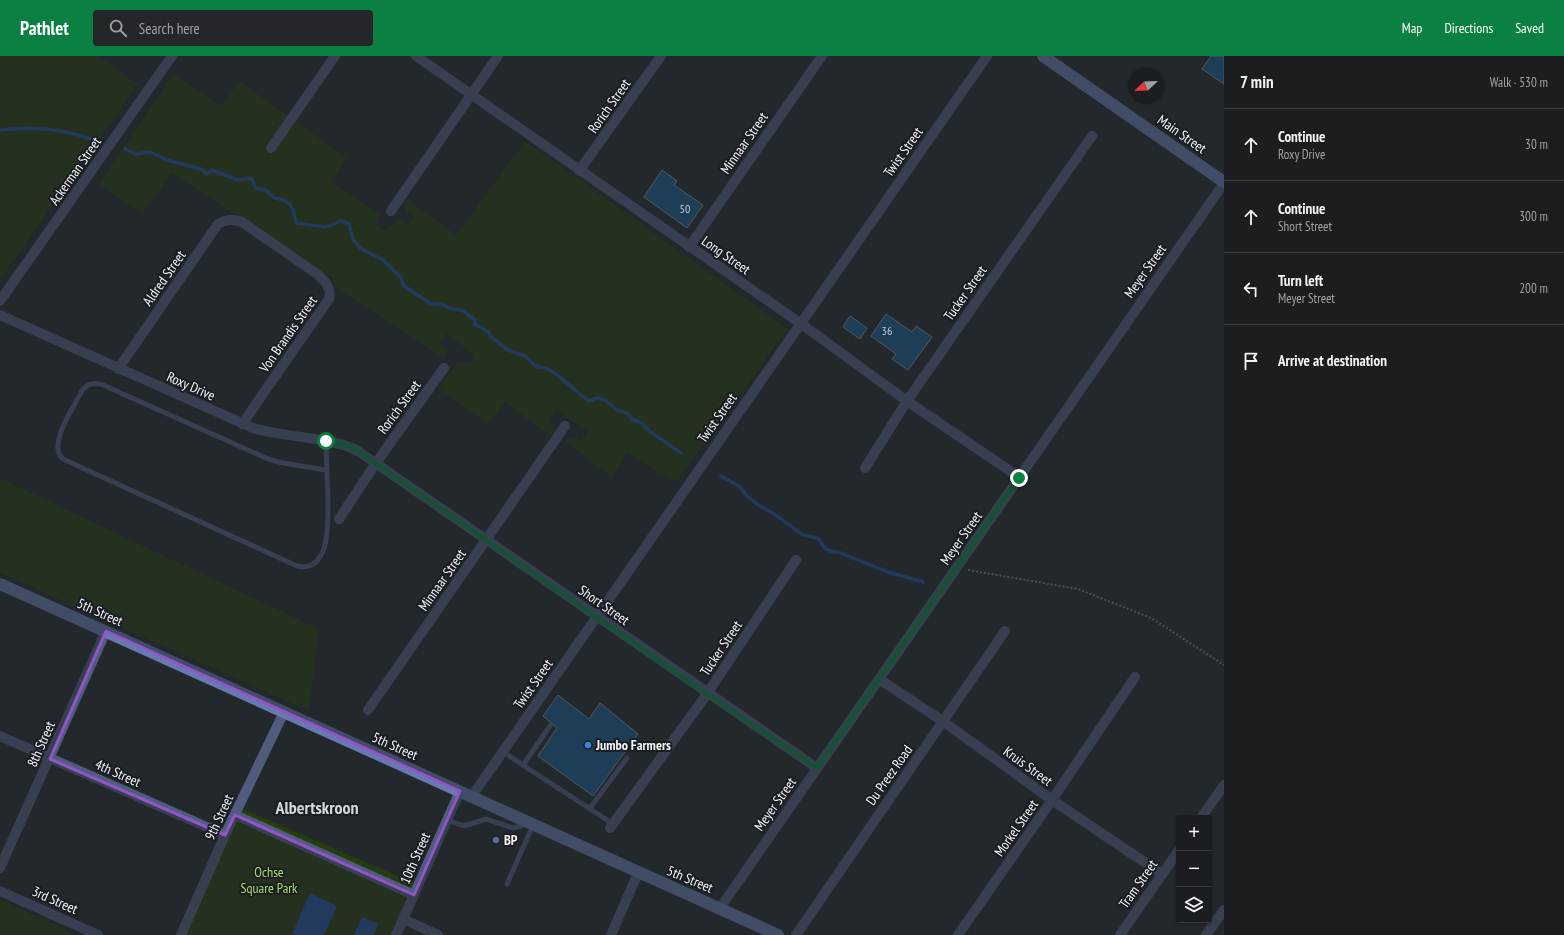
<!DOCTYPE html>
<html lang="en">
<head>
<meta charset="utf-8">
<style>
	body { margin:0; font-family:"PT Sans Narrow",sans-serif; background:#23272a; color:#f1f3f6 }
	.controls { position:absolute; right:12px; bottom:12px; display:grid; overflow:hidden; border-radius:4px; box-shadow:0 1px 3px #0004 }
	.controls button { width:36px; height:36px; display:grid; place-items:center; padding:0; border:0; border-bottom:1px solid #383c3f; background:#1a1e21; color:#f1f3f6; font:20px sans-serif }
	.compass { position:absolute; left:1128px; top:12px; width:36px; height:36px; border-radius:50%; background:#1a1e21; box-shadow:0 1px 3px #0004; rotate:247deg }
	.stop { position:absolute; width:12px; height:12px; margin:-9px; border:3px solid #0b8043; border-radius:50%; background:#fff }
	.stop.end { background:#0b8043; border-color:#fff; box-shadow:0 1px 4px #0008 }
	.list { margin:0; padding:0; list-style:none }
	h2 { display:flex; justify-content:space-between; align-items:center; height:52px; margin:0; padding:0 16px; font-size:17px }
	h2 small { font-size:13px; font-weight:400; color:#9fa2a5 }
	.list li { display:grid; grid-template-columns:26px 1fr auto; gap:12px; align-items:center; box-sizing:border-box; height:72px; padding:0 16px; border-top:1px solid #383c3f }
	.list b { display:block; font-size:15px; white-space:nowrap }
	.list p { margin:0; font-size:13px; white-space:nowrap; color:#9fa2a5 }
	.list em { font-size:13px; font-style:normal; color:#9fa2a5 }
	.icon { flex:none; width:22px; height:22px; fill:none; stroke:currentColor; stroke-width:2; stroke-linecap:round; stroke-linejoin:round }
	.map { position:relative; flex:none; width:1224px; height:879px; overflow:hidden }
	header { display:flex; align-items:center; gap:24px; box-sizing:border-box; height:56px; padding:0 20px; background:#0b8043; color:#fff }
	header strong { font-size:19px }
	nav { display:flex; gap:22px; margin-inline-start:auto; font-size:14px }
	.search { width:280px; height:36px; background:#23272a; display:flex; align-items:center; gap:10px; box-sizing:border-box; padding:0 14px; border-radius:4px; color:#9fa2a5; font-size:15px }
	main { display:flex }
	aside { flex:1; background:#1a1e21 }
	.map>svg:first-child { display:block }
</style>
</head>
<body>
<header>
<strong>Pathlet</strong>
<div class="search"><svg class="icon" aria-label="search" viewBox="0 0 24 24"><circle cx="10" cy="10" r="6"/><path d="M15 15l6 6"/></svg>Search here</div>
<nav><a>Map</a><a>Directions</a><a>Saved</a></nav>
</header>
<main>
<div class="map">
<svg width="1224" height="879" viewBox="0 0 1224 879">
	<rect width="100%" height="100%" fill="#23282c"/>
	<g fill="#273c0e">
		<path d="M0 0H97L138 28 0 224Z"/>
		<path d="M173 18 222 50 239 25 347 102 331 126 379 158 376 168 386 175 397 164H401L408 169 413 161 406 154V142L456 179 525 85 788 273 676 426 627 397 612 421 564 385 574 381 581 385 588 375 556 354 549 364 554 370V375L550 381 506 346 487 368 438 332 457 307 463 305 470 308 474 300 447 277 440 288 449 294 444 302 336 232 331 222 172 117 142 158 99 128Z"/>
		<path d="M0 422 319 573 309 655 0 517Z"/>
		<path d="M241 752 423 831 402 879H181Z"/>
		<path d="M0 843 76 879H0Z"/>
	</g>
	<g fill="#23519a">
		<path d="M310 837 337 850 324 879H295L292 878Z"/>
		<path d="M362 861 378 868 373 879H354Z"/>
	</g>
	<g fill="none" stroke-linecap="round" stroke-linejoin="round">
		<g stroke="#23519a" stroke-width="3.5">
			<path d="M0 74C33 70 66 73 97 85"/>
			<path d="M125 93 136 98 150 96 167 104 201 113 207 118 212 114 238 124 251 122C257 131 251 133 266 134 278 152 291 132 296 167L326 171 341 165 349 168 353 183 360 192 383 204 401 222 404 230 431 248H441L451 253 462 254 475 264V269L481 271 489 277 490 280 508 294 525 300 537 311C553 309 575 337 589 345L597 342 605 344 617 354 627 357 633 364 642 367 649 375 681 397"/>
			<path d="M721 420 739 430 747 440 757 448 774 458 803 479 818 482C824 492 827 496 838 496L888 516 923 526"/>
		</g>
	</g>
	<g fill="#19588a" stroke="#8d9298">
		<path d="M1211 0H1224V28L1202 13Z"/>
		<path d="M662 114 677 125 674 129 703 149 687 172 644 141Z"/>
		<path d="M886 258 912 276 916 270 932 281 908 314 892 303 896 298 871 280Z"/>
		<path d="M850 260 867 272 860 283 843 271Z"/>
		<path d="M558 639 589 663 600 647 638 678 593 740 538 700 557 672 543 660Z"/>
	</g>
	<g fill="none" stroke-linecap="round" stroke-linejoin="round">
		<path stroke="#7b7f83" stroke-width="2" stroke-dasharray="2 2" stroke-linecap="butt" d="M968 514 1078 533 1151 562 1224 609"/>
		<g stroke="#505c7e" stroke-width="5">
			<path d="M326 385C326 410 332 476 323 495 318 507 310 513 297 510L65 404C44 393 75 349 83 333 89 327 95 326 103 329L268 403 283 407 326 414"/>
			<path d="M503 696 613 768"/>
			<path d="M523 709 550 670"/>
			<path d="M590 752 627 702"/>
			<path d="M447 764 464 770 486 763 513 772 521 770 526 766"/>
			<path d="M507 828 533 769"/>
		</g>
		<g stroke="#505c7e" stroke-width="10">
			<path d="M416 0 800 267 907 345 1019 421"/>
			<path d="M271 92 335 0"/>
			<path d="M579 115 661 0"/>
			<path d="M391 155 498 0"/>
			<path d="M689 191 822 0"/>
			<path d="M0 245 172 0"/>
			<path d="M0 259 253 372C285 382 330 380 358 395L817 712"/>
			<path d="M118 313 218 168C227 163 233 163 242 166L317 218C325 225 332 232 329 243L242 368"/>
			<path d="M865 412 907 345 1092 80"/>
			<path d="M339 463 376 407 444 312"/>
			<path d="M879 623 944 666 1052 744 1162 818"/>
			<path d="M368 654 565 370"/>
			<path d="M0 680 225 779"/>
			<path d="M472 740 987 0"/>
			<path d="M235 759 414 839"/>
			<path d="M1201 762 1224 729"/>
			<path d="M610 772 707 638 796 504"/>
			<path d="M0 812 106 575"/>
			<path d="M0 835 98 879"/>
			<path d="M720 852 1224 127"/>
			<path d="M403 863 438 879"/>
			<path d="M181 879 225 779 284 656"/>
			<path d="M396 879 460 735"/>
			<path d="M611 879 638 817"/>
			<path d="M796 879 1005 575"/>
			<path d="M958 879 1052 744 1135 621"/>
			<path d="M1120 879 1179 794"/>
			<path d="M1206 879 1224 854"/>
		</g>
		<g stroke="#6779b0" stroke-width="12">
			<path d="M1043 0 1224 126"/>
			<path d="M0 528 778 879"/>
		</g>
	</g>
	<g fill="none" stroke-linecap="round" stroke-linejoin="round">
		<path stroke="#0b8043" stroke-width="5" d="M326 385 347 389 358 395 707 638 817 712 1019 422"/>
	</g>
	<path d="M0 0H1224V879H0ZM106 575 460 735 414 839 235 759 225 779 50 703Z" fill="#23282c" fill-opacity=".55" fill-rule="evenodd"/>
	<path fill="none" stroke="#9354ca" stroke-width="3" stroke-linejoin="round" d="M106 575 460 735 414 839 235 759 225 779 50 703Z"/>
	<circle fill="#3f7fe0" stroke="#1a1e22" stroke-width="1.5" cx="588" cy="689" r="4"/>
	<circle fill="#5c6f8a" stroke="#1a1e22" stroke-width="1.5" cx="496" cy="784" r="4"/>
	<g text-anchor="middle" stroke-width="4" stroke-linejoin="round" paint-order="stroke">
		<g font-size="12" fill="#bccedc">
			<text x="685" y="157">50</text>
			<text x="887" y="279">36</text>
		</g>
		<g font-size="14" fill="#f2f5f8" stroke="#1a1e22">
			<text transform="translate(609 50) rotate(-55)" y="5">Rorich Street</text>
			<text transform="translate(1182 78) rotate(35)" y="5">Main Street</text>
			<text transform="translate(744 87) rotate(-55)" y="5">Minnaar Street</text>
			<text transform="translate(903 96) rotate(-55)" y="5">Twist Street</text>
			<text transform="translate(75 115) rotate(-55)" y="5">Ackerman Street</text>
			<text transform="translate(726 199) rotate(35)" y="5">Long Street</text>
			<text transform="translate(1145 215) rotate(-55)" y="5">Meyer Street</text>
			<text transform="translate(164 222) rotate(-55)" y="5">Aldred Street</text>
			<text transform="translate(965 237) rotate(-55)" y="5">Tucker Street</text>
			<text transform="translate(288 278) rotate(-55)" y="5">Von Brandis Street</text>
			<text transform="translate(191 330) rotate(24)" y="5">Roxy Drive</text>
			<text transform="translate(399 351) rotate(-54)" y="5">Rorich Street</text>
			<text transform="translate(717 362) rotate(-55)" y="5">Twist Street</text>
			<text transform="translate(961 482) rotate(-55)" y="5">Meyer Street</text>
			<text transform="translate(442 524) rotate(-55)" y="5">Minnaar Street</text>
			<text transform="translate(604 549) rotate(35)" y="5">Short Street</text>
			<text transform="translate(100 556) rotate(24)" y="5">5th Street</text>
			<text transform="translate(721 592) rotate(-56)" y="5">Tucker Street</text>
			<text transform="translate(533 628) rotate(-55)" y="5">Twist Street</text>
			<text transform="translate(41 688) rotate(-66)" y="5">8th Street</text>
			<text transform="translate(395 690) rotate(24)" y="5">5th Street</text>
			<text transform="translate(1028 710) rotate(36)" y="5">Kruis Street</text>
			<text transform="translate(118 717) rotate(24)" y="5">4th Street</text>
			<text transform="translate(889 719) rotate(-55)" y="5">Du Preez Road</text>
			<text transform="translate(775 748) rotate(-55)" y="5">Meyer Street</text>
			<text transform="translate(219 761) rotate(-65)" y="5">9th Street</text>
			<text transform="translate(1016 772) rotate(-55)" y="5">Morkel Street</text>
			<text transform="translate(415 802) rotate(-66)" y="5">10th Street</text>
			<text transform="translate(690 823) rotate(23)" y="5">5th Street</text>
			<text transform="translate(1138 828) rotate(-55)" y="5">Tram Street</text>
			<text transform="translate(55 844) rotate(24)" y="5">3rd Street</text>
		</g>
		<g font-size="14" font-weight="bold" fill="#f2f5f8" stroke="#1a1e22" text-anchor="start">
			<text x="596" y="694">Jumbo Farmers</text>
			<text x="504" y="789">BP</text>
		</g>
		<g font-size="14" fill="#a6df6a" stroke="#1a1e22">
			<text x="269" y="821">Ochse<tspan x="269" dy="16">Square Park</tspan></text>
		</g>
		<g font-size="18" font-weight="bold" fill="#d3d9df" stroke="#1a1e22">
			<text x="317" y="758">Albertskroon</text>
		</g>
	</g>
</svg>
<div class="controls">
<button>+</button>
<button>−</button>
<button><svg class="icon" aria-label="layers" viewBox="0 0 24 24"><path d="M12 4l9 5-9 5-9-5zM3 14l9 5 9-5"/></svg></button>
</div>
<svg class="compass" viewBox="-18 -18 36 36"><path d="M0-13l5 13h-10z" fill="#e53935"/><path d="M0 13l5-13h-10z" fill="#9fa2a5"/></svg>
<div class="stop" style="left:326px;top:385px"></div>
<div class="stop end" style="left:1019px;top:422px"></div>
</div>
<aside>
<h2>7 min<small>Walk · 530 m</small></h2>
<ul class="list">
<li><svg class="icon" aria-label="ahead" viewBox="0 0 24 24"><path d="M12 20V5M6 11l6-6 6 6"/></svg><div><b>Continue</b><p>Roxy Drive</p></div><em>30 m</em></li>
<li><svg class="icon" aria-label="ahead" viewBox="0 0 24 24"><path d="M12 20V5M6 11l6-6 6 6"/></svg><div><b>Continue</b><p>Short Street</p></div><em>300 m</em></li>
<li><svg class="icon" aria-label="left" viewBox="0 0 24 24"><path d="M17 20v-9H6M10 6l-5 5 5 5"/></svg><div><b>Turn left</b><p>Meyer Street</p></div><em>200 m</em></li>
<li><svg class="icon" aria-label="arrive" viewBox="0 0 24 24"><path d="M6 21V4h12l-3 4 3 4H6"/></svg><div><b>Arrive at destination</b></div></li>
</ul>
</aside>
</main>
</body>
</html>
